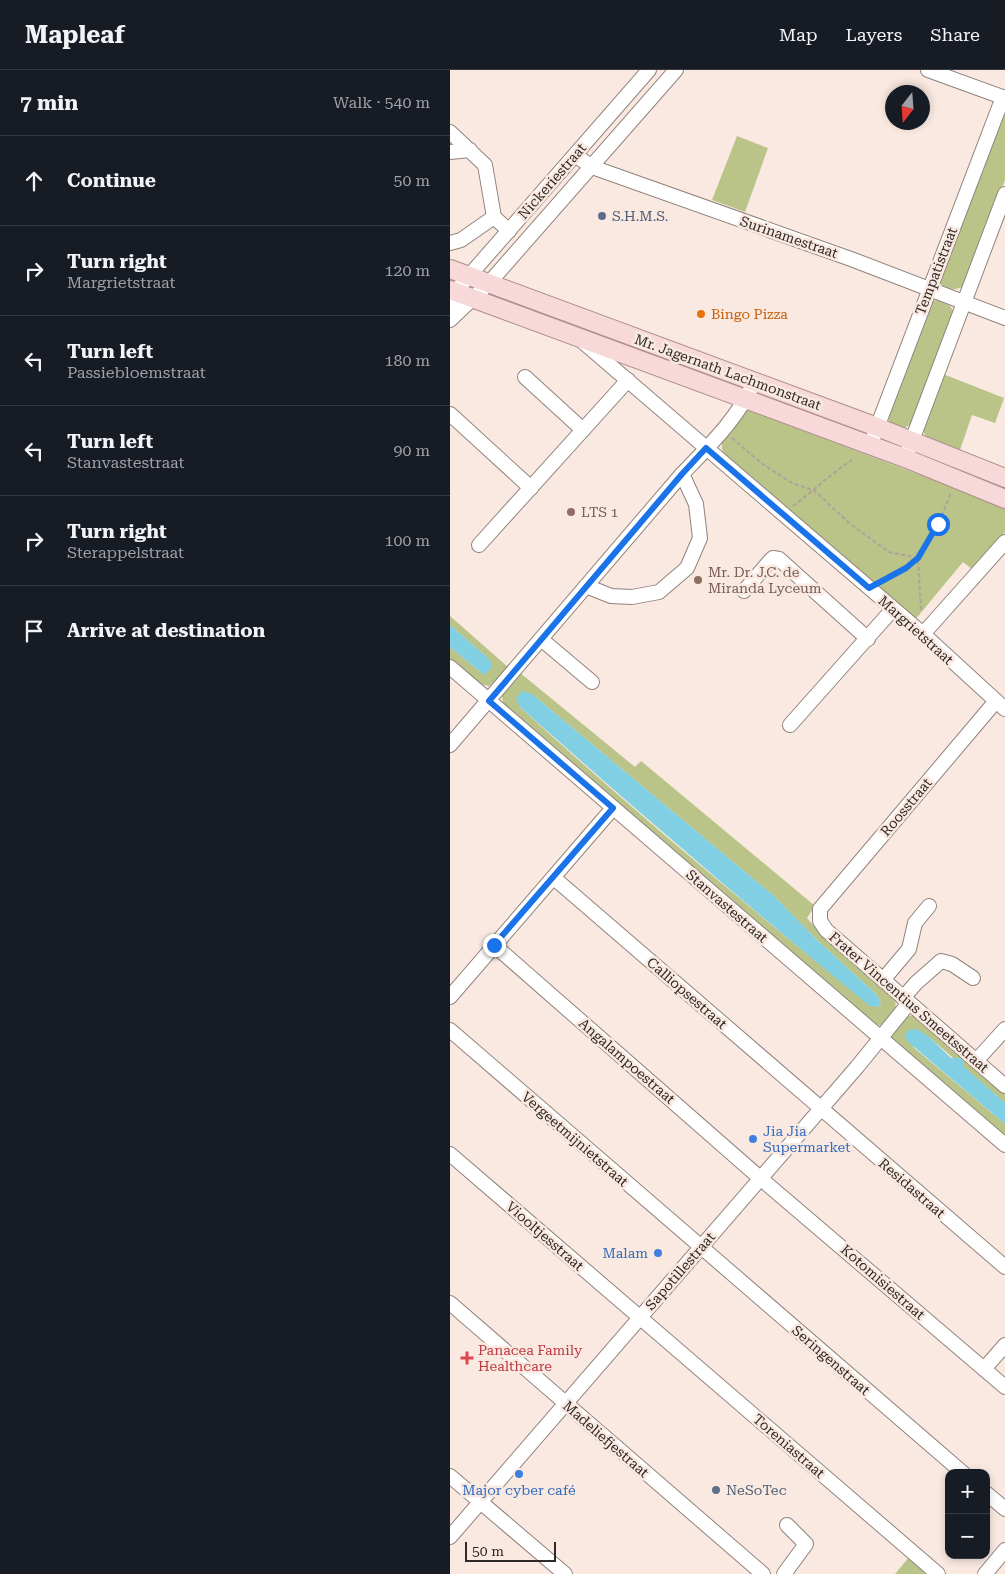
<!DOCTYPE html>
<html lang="en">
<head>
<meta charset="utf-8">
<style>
	body { margin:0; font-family:"Roboto Serif",serif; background:#20242c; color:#f1f3f6 }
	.controls { position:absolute; right:15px; bottom:15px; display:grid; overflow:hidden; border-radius:10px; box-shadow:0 2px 8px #0003 }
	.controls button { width:45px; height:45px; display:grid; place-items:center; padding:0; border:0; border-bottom:1px solid #363941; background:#171b24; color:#f1f3f6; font:25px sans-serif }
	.compass { position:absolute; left:435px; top:15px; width:45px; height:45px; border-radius:50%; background:#171b24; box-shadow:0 2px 8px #0003; rotate:197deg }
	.scale { position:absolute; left:15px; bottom:12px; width:91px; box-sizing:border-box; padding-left:5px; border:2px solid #302a27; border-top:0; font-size:14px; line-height:18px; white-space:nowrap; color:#302a27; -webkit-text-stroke:4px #f9e9e1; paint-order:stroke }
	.stop { position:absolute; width:15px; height:15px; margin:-11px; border:4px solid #1a73e8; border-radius:50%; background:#fff }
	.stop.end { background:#1a73e8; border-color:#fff; box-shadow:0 1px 5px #0008 }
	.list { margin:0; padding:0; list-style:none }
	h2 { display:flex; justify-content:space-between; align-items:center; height:65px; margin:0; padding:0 20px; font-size:21px }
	h2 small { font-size:16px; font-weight:400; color:#9ea1a6 }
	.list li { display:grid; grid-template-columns:32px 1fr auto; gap:15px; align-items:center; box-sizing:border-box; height:90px; padding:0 20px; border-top:1px solid #363941 }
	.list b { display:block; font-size:19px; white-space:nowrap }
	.list p { margin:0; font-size:16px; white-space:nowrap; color:#9ea1a6 }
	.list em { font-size:16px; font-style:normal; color:#9ea1a6 }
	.icon { flex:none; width:28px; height:28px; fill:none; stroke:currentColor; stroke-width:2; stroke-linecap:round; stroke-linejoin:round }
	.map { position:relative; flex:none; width:555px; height:1504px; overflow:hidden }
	header { display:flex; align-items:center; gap:30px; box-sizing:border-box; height:70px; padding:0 25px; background:#171b24; border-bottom:1px solid #363941 }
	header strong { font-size:24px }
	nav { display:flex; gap:28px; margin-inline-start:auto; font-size:18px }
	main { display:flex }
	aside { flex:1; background:#171b24 }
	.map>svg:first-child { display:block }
</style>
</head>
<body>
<header>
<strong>Mapleaf</strong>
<nav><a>Map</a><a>Layers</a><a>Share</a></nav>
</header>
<main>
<aside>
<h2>7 min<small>Walk · 540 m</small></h2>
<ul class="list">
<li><svg class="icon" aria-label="ahead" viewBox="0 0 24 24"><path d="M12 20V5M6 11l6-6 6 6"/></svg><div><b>Continue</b></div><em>50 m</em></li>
<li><svg class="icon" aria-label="right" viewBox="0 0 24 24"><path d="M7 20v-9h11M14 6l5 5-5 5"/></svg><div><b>Turn right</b><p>Margrietstraat</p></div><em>120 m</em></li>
<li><svg class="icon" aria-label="left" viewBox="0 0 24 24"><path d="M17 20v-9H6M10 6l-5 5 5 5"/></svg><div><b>Turn left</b><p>Passiebloemstraat</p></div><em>180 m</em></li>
<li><svg class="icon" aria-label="left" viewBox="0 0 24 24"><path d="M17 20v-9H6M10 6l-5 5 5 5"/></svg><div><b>Turn left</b><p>Stanvastestraat</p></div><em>90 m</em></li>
<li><svg class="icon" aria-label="right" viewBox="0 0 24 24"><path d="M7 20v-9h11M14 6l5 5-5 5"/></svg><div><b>Turn right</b><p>Sterappelstraat</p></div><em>100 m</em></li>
<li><svg class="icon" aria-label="arrive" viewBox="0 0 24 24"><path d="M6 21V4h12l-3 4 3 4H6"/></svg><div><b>Arrive at destination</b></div></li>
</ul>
</aside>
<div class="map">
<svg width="555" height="1504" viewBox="0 0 555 1504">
	<rect width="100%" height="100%" fill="#f9e9e1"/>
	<g fill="#bac388" fill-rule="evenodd">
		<path d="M555 45V110L514 216C506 220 497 222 490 215L489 207 551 47Z"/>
		<path d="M287 66 318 78 295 142 262 130Z"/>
		<path d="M39 220 294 316 292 319 38 226Z"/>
		<path d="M488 230 500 236 504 242 464 352 453 359 440 353 437 345 482 231Z"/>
		<path d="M493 304 554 328 545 353 522 345 509 383C496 378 474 374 473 358Z"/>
		<path d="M321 326 418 359V364L415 366 320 331Z"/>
		<path d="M299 340 555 437V462L523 500 513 492 464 551 274 385C266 368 283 355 294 342Z"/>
		<path d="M465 380 555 412V422L464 385Z"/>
		<path d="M0 546 59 598 39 616 26 613 0 591V577L34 605 40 590 0 555Z"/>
		<path d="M69 602 185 697 191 691 365 836 357 848 370 863 445 928 446 940 434 954 424 957 54 635 51 623ZM82 624 324 826 369 872 426 924 431 933 427 937 420 935C301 839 183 741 70 637Z"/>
		<path d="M464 945 474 951 555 1021V1033L479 967 463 977 555 1054V1070L439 967 453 947Z"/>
		<path d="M460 1486 477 1500 474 1504H445Z"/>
	</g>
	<g fill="#81cfe3">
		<path d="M0 555 40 590 42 598 34 605 0 577Z"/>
		<path d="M72 621 82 624 324 826 369 872 426 924 431 933 427 937 420 936C301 839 185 739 70 637L66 628Z"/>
		<path d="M467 959 479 967 501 988H510L514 991 513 996 555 1033V1054L457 971 455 965 459 960Z"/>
	</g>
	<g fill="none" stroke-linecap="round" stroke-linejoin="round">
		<g stroke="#91837c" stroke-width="16">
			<g id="minor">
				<path d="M478 0 555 28"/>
				<path d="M0 62 35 95 44 147 59 161"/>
				<path d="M0 82 20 80"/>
				<path d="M125 85 142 97 401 189 555 248"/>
				<path d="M0 173 11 170 44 147"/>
				<path d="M0 241 5 222 199 0"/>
				<path d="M0 250 39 213 226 0"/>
				<path d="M133 272 473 564 555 639"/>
				<path d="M75 307 133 360"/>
				<path d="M0 344 81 418"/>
				<path d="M420 376 553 27"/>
				<path d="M458 381 555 124"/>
				<path d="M29 475 178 310"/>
				<path d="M136 516 161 526 182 527 209 522 237 498 250 468 246 434 232 404"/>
				<path d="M294 521 319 492 323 488 329 489 418 569"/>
				<path d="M473 564 555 472"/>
				<path d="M91 569 142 612"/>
				<path d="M0 597 555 1075"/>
				<path d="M546 631 370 839V851L376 860 555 1016"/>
				<path d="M340 655 443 539"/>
				<path d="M0 675 232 404C259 376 289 347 304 312"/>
				<path d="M104 808 555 1197"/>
				<path d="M44 875 310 1108 555 1317"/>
				<path d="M433 910 459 879 465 853 479 836"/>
				<path d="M0 927 163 738"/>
				<path d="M453 928 466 913 491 891 502 894 523 908"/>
				<path d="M0 960 513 1403"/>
				<path d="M526 991 555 959"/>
				<path d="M0 1084 488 1504"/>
				<path d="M0 1233 313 1504"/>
				<path d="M534 1299 555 1275"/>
				<path d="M0 1406 115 1504"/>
				<path d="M536 1423 555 1439"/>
				<path d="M0 1467 407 997 459 933"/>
				<path d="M334 1504 356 1474 337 1455"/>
				<path d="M535 1504 555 1480"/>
			</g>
		</g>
		<g stroke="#ad8c8a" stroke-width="20">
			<g id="major">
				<path d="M0 199 427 357 555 408"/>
				<path d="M0 220 455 388 555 429"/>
			</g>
		</g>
		<g stroke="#aea29c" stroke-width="2" stroke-dasharray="4 2.5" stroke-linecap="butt">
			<path d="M282 368 311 393 342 413 365 421 399 453 439 482 468 488 471 540"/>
			<path d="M343 436C364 421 380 404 402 390"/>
			<path d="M432 511C444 504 460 498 468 487 483 468 492 445 501 423"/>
		</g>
		<use href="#minor" stroke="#fff" stroke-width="14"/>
		<use href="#major" stroke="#f7d9d9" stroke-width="18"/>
	</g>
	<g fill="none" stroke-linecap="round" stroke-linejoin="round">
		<path stroke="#1a73e8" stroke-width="6" d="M44 875 163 738 39 631 232 404 256 378 419 518 456 498 468 488 488 454"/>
	</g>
	<g fill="#5c6f8a" stroke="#f9e9e1" stroke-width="2">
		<circle cx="152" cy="146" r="5"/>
		<circle cx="266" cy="1420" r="5"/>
	</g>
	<circle fill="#e8710a" stroke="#f9e9e1" stroke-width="2" cx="251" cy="244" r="5"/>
	<g fill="#8d6e63" stroke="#f9e9e1" stroke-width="2">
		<circle cx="121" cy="442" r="5"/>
		<circle cx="248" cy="510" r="5"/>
	</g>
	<g fill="#3f7fe0" stroke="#f9e9e1" stroke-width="2">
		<circle cx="303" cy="1069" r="5"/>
		<circle cx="208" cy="1183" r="5"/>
		<circle cx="69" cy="1404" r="5"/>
	</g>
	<path fill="#e0444e" stroke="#f9e9e1" stroke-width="2" d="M14.5 1280.5h5v5h5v5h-5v5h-5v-5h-5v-5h5z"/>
	<g text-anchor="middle" stroke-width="5" stroke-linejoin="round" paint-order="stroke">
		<g font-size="14" fill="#302a27" stroke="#f9e9e1">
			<text transform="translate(102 111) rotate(-49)" y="5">Nickeriestraat</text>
			<text transform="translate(339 167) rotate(19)" y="5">Surinamestraat</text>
			<text transform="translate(486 201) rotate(-69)" y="5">Tempatistraat</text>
			<text transform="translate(278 302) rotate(20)" y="5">Mr. Jagernath Lachmonstraat</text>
			<text transform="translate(466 560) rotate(42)" y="5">Margrietstraat</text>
			<text transform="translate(456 737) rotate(-50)" y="5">Roosstraat</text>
			<text transform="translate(277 836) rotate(41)" y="5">Stanvastestraat</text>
			<text transform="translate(237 923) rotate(41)" y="5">Calliopsestraat</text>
			<text transform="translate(459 932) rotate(41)" y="5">Frater Vincentius Smeetsstraat</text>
			<text transform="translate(177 991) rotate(41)" y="5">Angalampoestraat</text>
			<text transform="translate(125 1069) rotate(41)" y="5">Vergeetmijnietstraat</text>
			<text transform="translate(462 1118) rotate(41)" y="5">Residastraat</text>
			<text transform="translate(95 1166) rotate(41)" y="5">Viooltjesstraat</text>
			<text transform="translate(230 1201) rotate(-49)" y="5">Sapotillestraat</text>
			<text transform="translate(433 1212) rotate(41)" y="5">Kotomisiestraat</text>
			<text transform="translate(381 1290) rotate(41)" y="5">Seringenstraat</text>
			<text transform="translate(156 1369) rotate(41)" y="5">Madeliefjestraat</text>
			<text transform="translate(339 1376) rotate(41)" y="5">Toreniastraat</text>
		</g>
		<g font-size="14" fill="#4e5e75" stroke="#f9e9e1" text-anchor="start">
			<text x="162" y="151">S.H.M.S.</text>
			<text x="276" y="1425">NeSoTec</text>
		</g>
		<g font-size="14" fill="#c56008" stroke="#f9e9e1" text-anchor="start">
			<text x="261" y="249">Bingo Pizza</text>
		</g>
		<g font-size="14" fill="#785e54" stroke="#f9e9e1" text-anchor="start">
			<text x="131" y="447">LTS 1</text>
			<text x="258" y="507">Mr. Dr. J.C. de<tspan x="258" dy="16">Miranda Lyceum</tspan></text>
		</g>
		<g font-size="14" fill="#366cbe" stroke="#f9e9e1" text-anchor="start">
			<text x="313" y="1066">Jia Jia<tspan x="313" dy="16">Supermarket</tspan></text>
			<text x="198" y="1188" text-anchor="end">Malam</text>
			<text x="69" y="1425" text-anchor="middle">Major cyber café</text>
		</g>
		<g font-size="14" fill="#be3a42" stroke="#f9e9e1" text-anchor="start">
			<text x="28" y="1285">Panacea Family<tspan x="28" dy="16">Healthcare</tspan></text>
		</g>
	</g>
</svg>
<div class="controls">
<button>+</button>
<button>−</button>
</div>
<svg class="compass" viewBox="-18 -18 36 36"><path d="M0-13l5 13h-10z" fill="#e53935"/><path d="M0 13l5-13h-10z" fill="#9ea1a6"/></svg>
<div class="scale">50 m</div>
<div class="stop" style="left:488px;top:454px"></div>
<div class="stop end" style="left:44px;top:875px"></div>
</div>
</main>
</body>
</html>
